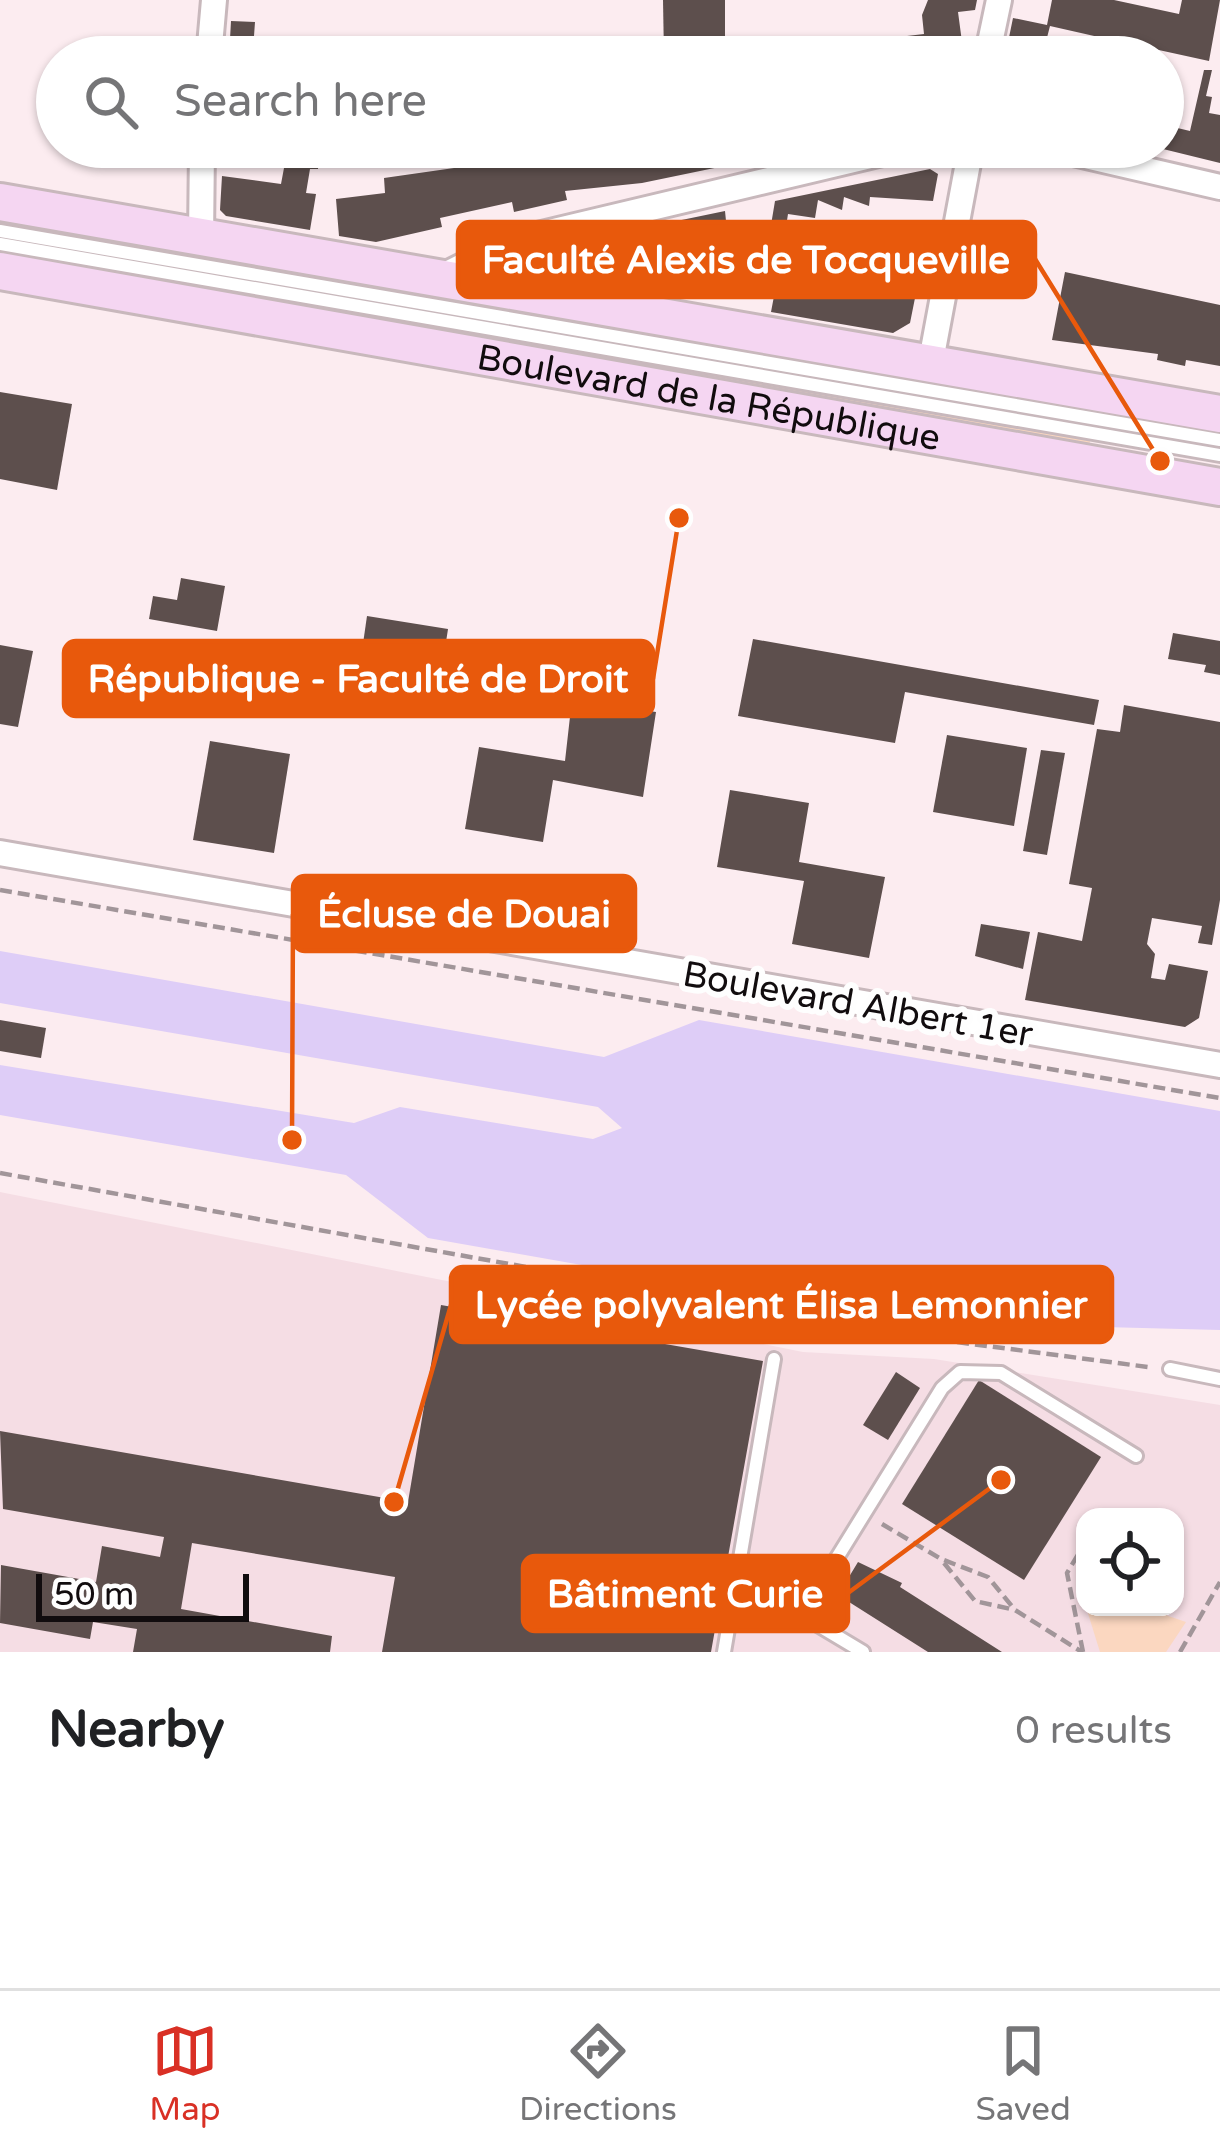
<!DOCTYPE html>
<html lang="en">
<head>
<meta charset="utf-8">
<style>
	body { margin:0; font-family:"Varela Round",sans-serif; background:#f6f6f6; color:#202124 }
	.controls { position:absolute; right:36px; bottom:36px; display:grid; overflow:hidden; border-radius:24px; box-shadow:0 3px 9px #0004 }
	.controls button { width:108px; height:108px; display:grid; place-items:center; padding:0; border:0; border-bottom:3px solid #e0e0e0; background:#fff; color:#202124; font:60px sans-serif }
	.scale { position:absolute; left:36px; bottom:30px; width:213px; box-sizing:border-box; padding-left:12px; border:6px solid #110c0e; border-top:0; font-size:33px; line-height:42px; white-space:nowrap; color:#110c0e; -webkit-text-stroke:9px #fefefe; paint-order:stroke }
	.list { margin:0; padding:0; list-style:none }
	h2 { display:flex; justify-content:space-between; align-items:center; height:156px; margin:0; padding:0 48px; font-size:51px }
	h2 small { font-size:39px; font-weight:400; color:#757577 }
	.icon { flex:none; width:66px; height:66px; fill:none; stroke:currentColor; stroke-width:2; stroke-linecap:round; stroke-linejoin:round }
	.map { position:relative; flex:none; width:1220px; height:1652px; overflow:hidden }
	.search { position:absolute; background:#fff; box-shadow:0 3px 9px #0004; left:36px; right:36px; top:36px; height:132px; display:flex; align-items:center; gap:30px; box-sizing:border-box; padding:0 42px; border-radius:66px; color:#757577; font-size:45px }
	.sheet { height:336px; background:#fff }
	nav { display:flex; justify-content:space-around; align-items:center; box-sizing:border-box; height:168px; border-top:3px solid #e0e0e0; background:#fff; font-size:33px; color:#757577 }
	nav a { display:grid; justify-items:center; gap:6px }
	nav .on { color:#d93025 }
	.map>svg:first-child { display:block }
</style>
</head>
<body>
<div class="map">
<svg width="1220" height="1652" viewBox="0 0 1220 1652">
	<rect width="100%" height="100%" fill="#fcecf0"/>
	<path fill="#f5dde4" fill-rule="evenodd" d="M0 1192 803 1352 934 1359 1220 1405V1652H0ZM1085 1517H1175V1607H1085Z"/>
	<g fill="#fbd7c0">
		<path d="M552 347 1090 441 1088 455 549 360Z"/>
		<path d="M1086 1607H1142L1186 1622 1166 1652H1100Z"/>
	</g>
	<path fill="#decdf7" d="M0 951 604 1057 699 1020 1220 1111V1330L906 1322 428 1238 346 1175 0 1115V1065L354 1123 400 1107 593 1139 622 1128 598 1107 0 1003Z"/>
	<g fill="#5d4f4d">
		<path d="M663 0H725V57H664Z"/>
		<path d="M928 0H977L975 10 958 12 964 57H909L907 36 924 34 922 15Z"/>
		<path d="M1052 0H1114L1179 14 1182 0H1220L1209 61 1113 40 1109 57H1099L1103 38 1050 26 1042 57H1005L1013 18 1047 25Z"/>
		<path d="M231 21 255 22 253 50 299 53V57H229Z"/>
		<path d="M1204 70H1212L1206 96 1212 97 1209 113 1220 115V163L1163 149 1165 125 1190 131Z"/>
		<path d="M224 147H300V151L319 152 318 169H310L306 193 316 194 310 230 226 216 220 210 222 176 281 184 284 168 223 166Z"/>
		<path d="M586 147 806 149 642 183 565 191 567 200 514 212 512 202 440 218 442 227 376 242 339 236 336 199 385 193 384 178 537 156 555 161 587 158Z"/>
		<path d="M930 169 938 174 933 201 870 197 869 206 844 197 842 210 818 200 815 218 788 214 783 246 768 243 775 201Z"/>
		<path d="M725 211 728 241 761 247 755 281 687 267 682 297 583 279 585 240Z"/>
		<path d="M811 238 820 240 823 251 817 282 842 286 844 270 868 273 865 290 908 297 910 287 917 288 910 323 893 333 771 312 778 275 788 277 795 247 809 249Z"/>
		<path d="M1065 272 1220 305V366L1186 360 1185 366 1157 360 1158 354 1052 340Z"/>
		<path d="M0 392 72 404 57 490 0 479Z"/>
		<path d="M181 578 225 586 217 631 149 619 153 596 177 600Z"/>
		<path d="M367 616 448 629 436 706 356 692Z"/>
		<path d="M1173 633 1220 641V675L1204 672 1206 665 1168 659Z"/>
		<path d="M753 639 1099 700 1094 725 905 692 895 743 738 716Z"/>
		<path d="M0 645 33 651 18 727 0 724Z"/>
		<path d="M572 699 656 712 643 797 553 780 543 842 465 829 479 747 565 761Z"/>
		<path d="M1124 705 1220 722V900L1212 945 1198 943 1202 926 1152 918 1147 944 1155 954 1151 978 1165 980 1169 964 1208 971 1199 1018 1185 1027 1025 1000 1038 932 1082 941 1092 888 1069 884 1097 729 1120 732Z"/>
		<path d="M947 735 1027 748 1014 826 933 812Z"/>
		<path d="M210 741 290 754 274 853 193 840Z"/>
		<path d="M1041 750 1065 753 1047 855 1023 851Z"/>
		<path d="M730 790 809 803 799 862 885 877 869 958 792 944 804 881 717 867Z"/>
		<path d="M981 924 1030 932 1023 969 975 956Z"/>
		<path d="M0 1020 46 1028 41 1058 0 1051Z"/>
		<path d="M441 1305 763 1361 711 1652H382L395 1577 192 1543 181 1609 332 1636 330 1652H133L137 1629 93 1622 90 1639 0 1623 1 1565 96 1582 102 1546 160 1557 164 1537 3 1509 0 1431 408 1502Z"/>
		<path d="M896 1372 920 1388 888 1440 863 1425Z"/>
		<path d="M979 1380 1101 1457 1024 1580 902 1504Z"/>
		<path d="M858 1562 902 1583 900 1587 1002 1652H928L838 1595Z"/>
	</g>
	<g fill="none" stroke-linecap="round" stroke-linejoin="round">
		<g stroke="#c8b8bc" stroke-width="18">
			<g id="service">
				<path d="M0 231 1220 440"/>
				<path d="M0 244 1220 455"/>
				<path d="M1170 1369 1220 1379"/>
				<path d="M724 1652 774 1359"/>
				<path d="M863 1652 818 1625 809 1603 942 1388 960 1372 1001 1373 1136 1456"/>
			</g>
		</g>
		<g stroke="#c8b8bc" stroke-width="30">
			<g id="minor">
				<path d="M209 57 214 0"/>
				<path d="M987 57 999 0"/>
				<path d="M1047 147 1220 187"/>
				<path d="M201 238 202 147"/>
				<path d="M437 279 512 241 908 147"/>
				<path d="M930 366 971 147"/>
				<path d="M0 853 1220 1065"/>
			</g>
		</g>
		<g stroke="#c8b8bc" stroke-width="42">
			<g id="secondary">
				<path d="M0 202 1220 414"/>
				<path id="s1" d="M0 271 1220 487"/>
			</g>
		</g>
		<g stroke="#a19599" stroke-width="4.5" stroke-dasharray="12 6" stroke-linecap="butt">
			<path d="M0 890 1220 1098"/>
			<path d="M0 1173 918 1337 1148 1367"/>
			<path d="M882 1524 941 1559 988 1577 1015 1610 1082 1652"/>
			<path d="M944 1563 975 1601 1015 1610"/>
			<path d="M1083 1652 1067 1573 1085 1543"/>
			<path d="M1180 1652 1220 1582"/>
		</g>
		<use href="#service" stroke="#fff" stroke-width="12"/>
		<use href="#minor" stroke="#fff" stroke-width="24"/>
		<use href="#secondary" stroke="#f5d6f2" stroke-width="36"/>
	</g>
	<g text-anchor="middle" stroke-width="12" stroke-linejoin="round" paint-order="stroke">
		<g font-size="36" fill="#110c0e" stroke="#fefefe">
			<text dy="13" stroke="none"><textPath href="#s1" startOffset="720">Boulevard de la République</textPath></text>
			<text transform="translate(858 1003) rotate(10)" y="13">Boulevard Albert 1er</text>
		</g>
	</g>
	<path fill="none" stroke="#e8590c" stroke-width="4.5" d="M1160 461L1035 259M679 518L653 679M292 1140L293 914M394 1502L451 1305M1001 1480L848 1593"/>
	<g fill="#e8590c" stroke="#fefefe" stroke-width="4.5">
		<circle cx="1160" cy="461" r="12"/>
		<circle cx="679" cy="518" r="12"/>
		<circle cx="292" cy="1140" r="12"/>
		<circle cx="394" cy="1502" r="12"/>
		<circle cx="1001" cy="1480" r="12"/>
	</g>
	<g fill="#e8590c" stroke="#e8590c" stroke-width="4.5">
		<rect x="458" y="222" width="577" height="75" rx="12"/>
		<rect x="64" y="641" width="589" height="75" rx="12"/>
		<rect x="293" y="876" width="342" height="75" rx="12"/>
		<rect x="451" y="1267" width="661" height="75" rx="12"/>
		<rect x="523" y="1556" width="325" height="75" rx="12"/>
	</g>
	<g font-size="39" text-anchor="middle" font-weight="bold" fill="#fff">
		<text x="746" y="273">Faculté Alexis de Tocqueville</text>
		<text x="358" y="692">République - Faculté de Droit</text>
		<text x="464" y="927">Écluse de Douai</text>
		<text x="781" y="1318">Lycée polyvalent Élisa Lemonnier</text>
		<text x="685" y="1607">Bâtiment Curie</text>
	</g>
</svg>
<div class="controls">
<button><svg class="icon" aria-label="locate" viewBox="0 0 24 24"><circle cx="12" cy="12" r="6"/><path d="M12 2v4M12 18v4M2 12h4M18 12h4"/></svg></button>
</div>
<div class="scale">50 m</div>
<div class="search"><svg class="icon" aria-label="search" viewBox="0 0 24 24"><circle cx="10" cy="10" r="6"/><path d="M15 15l6 6"/></svg>Search here</div>
</div>
<section class="sheet">
<h2>Nearby<small>0 results</small></h2>
<ul class="list">
</ul>
</section>
<nav>
<a class="on"><svg class="icon" aria-label="map" viewBox="0 0 24 24"><path d="M3 6l6-2 6 2 6-2v14l-6 2-6-2-6 2zM9 4v14M15 6v14"/></svg>Map</a>
<a><svg class="icon" aria-label="directions" viewBox="0 0 24 24"><path d="M12 3l9 9-9 9-9-9zM9 14v-3h6M13 9l2 2-2 2"/></svg>Directions</a>
<a><svg class="icon" aria-label="saved" viewBox="0 0 24 24"><path d="M7 4h10v16l-5-4-5 4z"/></svg>Saved</a>
</nav>
</body>
</html>
